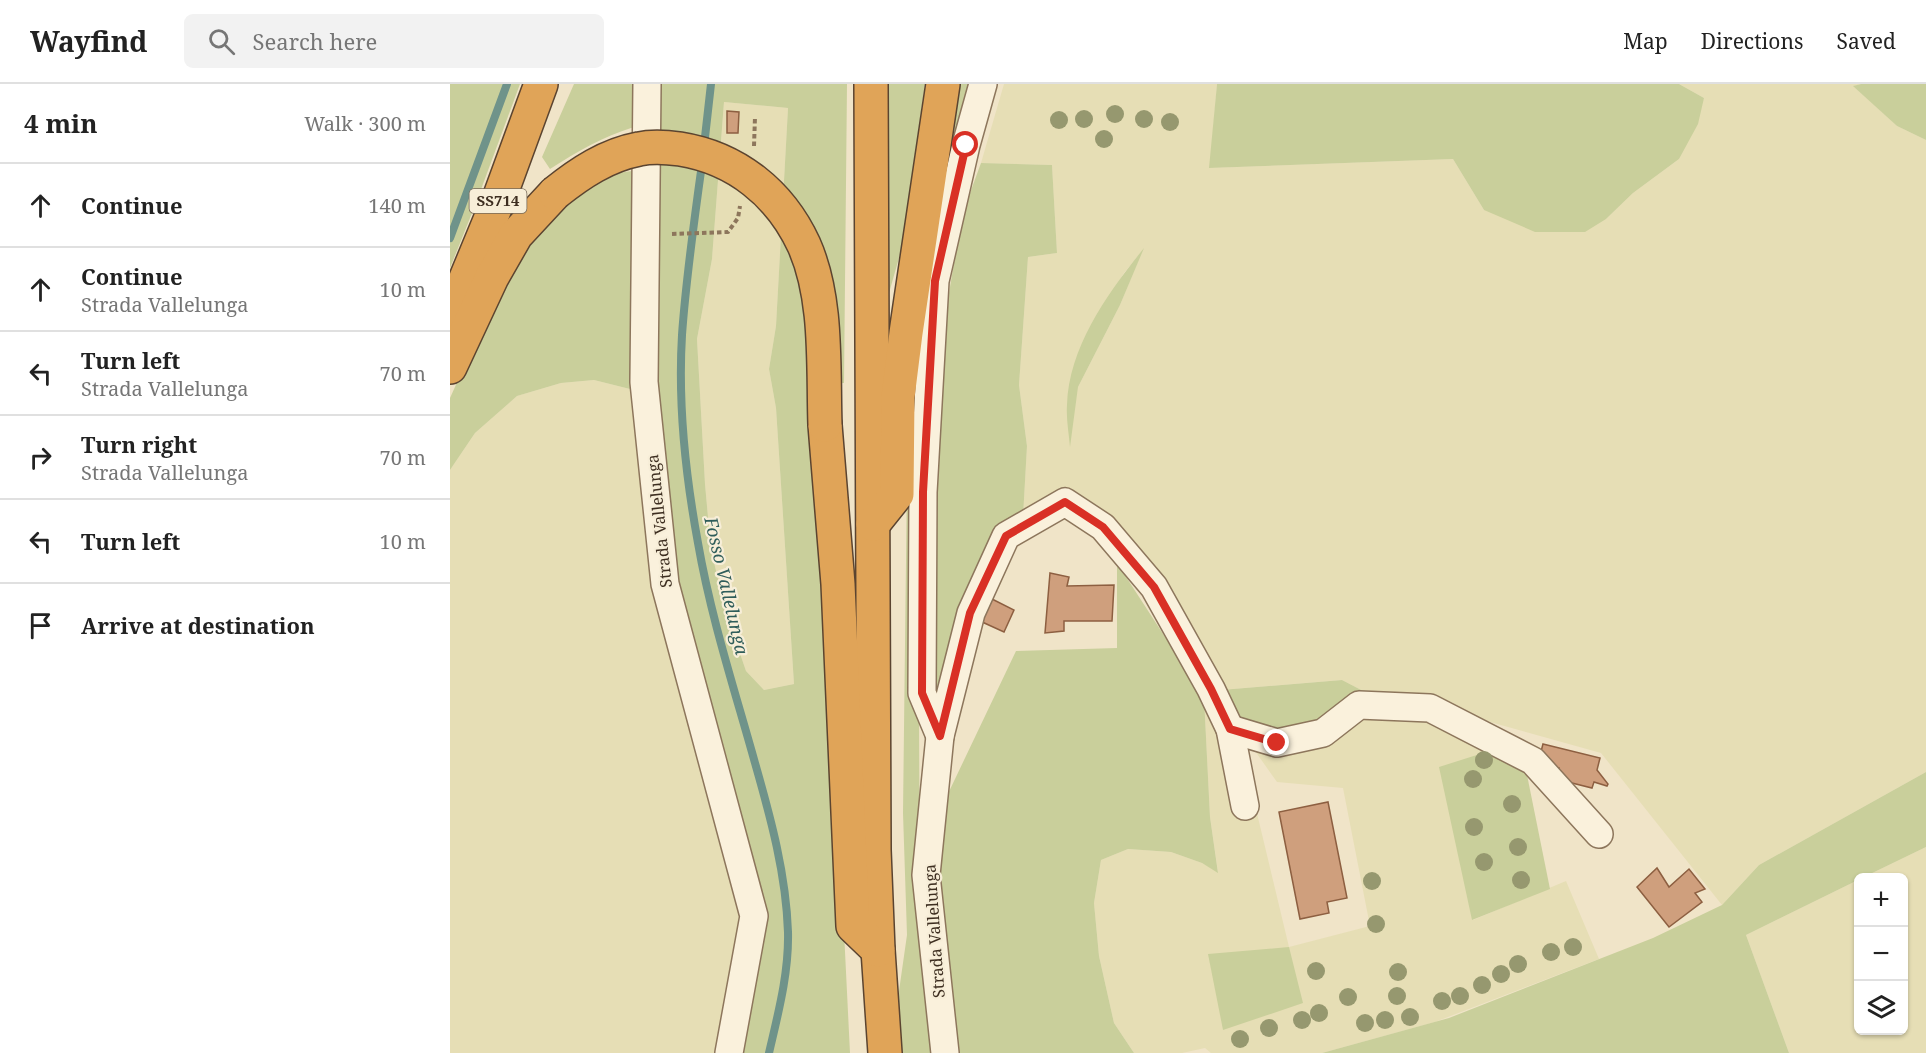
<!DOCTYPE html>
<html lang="en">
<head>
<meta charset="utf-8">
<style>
	body { margin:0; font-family:"Noto Serif",serif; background:#f2f2f2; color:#222 }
	.controls { position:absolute; right:18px; bottom:18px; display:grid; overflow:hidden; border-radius:9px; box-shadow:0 2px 4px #0004 }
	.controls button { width:54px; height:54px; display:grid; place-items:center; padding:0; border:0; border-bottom:2px solid #e0e0e0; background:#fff; color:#222; font:30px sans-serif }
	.stop { position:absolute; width:18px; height:18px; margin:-14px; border:4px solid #d93025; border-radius:50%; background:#fff }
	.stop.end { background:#d93025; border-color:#fff; box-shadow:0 2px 6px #0008 }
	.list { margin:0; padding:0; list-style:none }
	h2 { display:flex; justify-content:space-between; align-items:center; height:78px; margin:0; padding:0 24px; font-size:26px }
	h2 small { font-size:20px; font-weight:400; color:#767676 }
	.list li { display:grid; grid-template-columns:39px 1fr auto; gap:18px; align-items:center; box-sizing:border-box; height:84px; padding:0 24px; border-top:2px solid #e0e0e0 }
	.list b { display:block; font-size:22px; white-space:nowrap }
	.list p { margin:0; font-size:20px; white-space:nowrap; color:#767676 }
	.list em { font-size:20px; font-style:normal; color:#767676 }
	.icon { flex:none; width:33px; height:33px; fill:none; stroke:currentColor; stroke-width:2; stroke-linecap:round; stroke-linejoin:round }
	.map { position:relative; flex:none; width:1476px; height:969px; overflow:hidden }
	header { display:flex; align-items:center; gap:36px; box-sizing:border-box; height:84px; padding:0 30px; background:#fff; border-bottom:2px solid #e0e0e0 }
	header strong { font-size:28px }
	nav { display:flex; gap:33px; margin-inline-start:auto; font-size:21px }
	.search { width:420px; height:54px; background:#f2f2f2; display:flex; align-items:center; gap:15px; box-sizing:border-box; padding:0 21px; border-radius:9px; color:#767676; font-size:22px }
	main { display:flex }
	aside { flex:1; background:#fff }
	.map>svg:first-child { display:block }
</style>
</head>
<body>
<header>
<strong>Wayfind</strong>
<div class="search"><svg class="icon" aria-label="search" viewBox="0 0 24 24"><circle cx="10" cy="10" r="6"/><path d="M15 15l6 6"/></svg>Search here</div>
<nav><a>Map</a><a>Directions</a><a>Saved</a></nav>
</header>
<main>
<aside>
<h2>4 min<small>Walk · 300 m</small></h2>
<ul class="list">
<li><svg class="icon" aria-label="ahead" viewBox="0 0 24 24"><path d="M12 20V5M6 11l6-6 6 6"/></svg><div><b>Continue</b></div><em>140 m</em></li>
<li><svg class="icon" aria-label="ahead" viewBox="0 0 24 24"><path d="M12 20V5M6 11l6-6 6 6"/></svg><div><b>Continue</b><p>Strada Vallelunga</p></div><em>10 m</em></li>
<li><svg class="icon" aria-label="left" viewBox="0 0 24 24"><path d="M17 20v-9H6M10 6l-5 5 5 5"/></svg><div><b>Turn left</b><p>Strada Vallelunga</p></div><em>70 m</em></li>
<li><svg class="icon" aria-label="right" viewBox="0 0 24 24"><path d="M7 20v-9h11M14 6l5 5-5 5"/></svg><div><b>Turn right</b><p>Strada Vallelunga</p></div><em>70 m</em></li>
<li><svg class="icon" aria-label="left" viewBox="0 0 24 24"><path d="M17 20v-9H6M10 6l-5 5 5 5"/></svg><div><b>Turn left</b></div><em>10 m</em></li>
<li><svg class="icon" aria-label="arrive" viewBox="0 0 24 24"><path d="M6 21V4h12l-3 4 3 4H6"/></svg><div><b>Arrive at destination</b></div></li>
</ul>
</aside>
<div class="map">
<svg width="1476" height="969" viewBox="0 0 1476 969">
	<rect width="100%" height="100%" fill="#f0e4c8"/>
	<g fill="#e6deb5" fill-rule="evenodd">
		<path d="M554 0H767L760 84 1003 75 1034 126 1156 135 1183 109 1229 75 1254 14 1229 0H1411L1404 2 1447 42 1476 56V688L1309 781 1272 821 1151 669 957 615 917 609 892 596 771 606 622 415 573 433 577 362 569 301 578 173 607 169 602 81 531 79ZM692 167 670 221 628 303 619 359 636 251 674 189Z"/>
		<path d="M274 18 338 24 326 242 319 285 326 324 344 600 314 606 296 587 276 528 261 466 255 400 247 255 262 175Z"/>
		<path d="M144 296 184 306 200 493 296 833 271 969H0V386L25 349 67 312 111 299Z"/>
		<path d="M754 613 799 696 839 863 920 842 893 704 827 698 805 667 912 625 980 632 1052 663 1023 836 1116 797 1149 875 985 938 872 969H761L755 964 732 969H684L664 939 649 872 644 819 651 776 678 765 721 768 752 779 768 788 760 733Z"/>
		<path d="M1476 763V969H1339L1296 851 1408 796V946H1454V794L1414 793Z"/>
	</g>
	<g fill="#c9cf9b" fill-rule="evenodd">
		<path d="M0 0H70L26 119 0 184Z"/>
		<path d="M124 0H182L184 43C152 53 128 67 100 85L92 73Z"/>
		<path d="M202 0H397L394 299 367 300 400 969H287L311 830 229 521 200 266ZM274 18 338 24 326 242 319 285 326 324 344 600 314 606 296 587 276 528 261 466 255 400 247 255 262 175Z"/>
		<path d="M436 0H475L451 167 437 216Z"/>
		<path d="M506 0H526L491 130 469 625 470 844 481 969H451L447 921 457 851 453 729 458 310Z"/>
		<path d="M767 0H1229L1254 14 1248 40 1229 75 1183 109 1156 135 1135 148H1085L1034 126 1003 75 759 84Z"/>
		<path d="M1411 0H1476V56L1447 42 1403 2Z"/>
		<path d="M531 79 602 81 607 169 578 173 569 301 577 362 573 433 492 629 480 611 487 281 512 131Z"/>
		<path d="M182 87 184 306 144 296 111 299 67 312 25 349 0 386V314L32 243 66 175 102 133 131 109 167 89Z"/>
		<path d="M694 164 670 221 628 303 620 363C619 350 616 335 617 321 619 262 658 209 694 164Z"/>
		<path d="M667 479 754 613 760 733 768 789 752 779 721 768 678 765 651 776 644 819 649 872 664 939 684 969H503L487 783 495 716 566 567 667 564Z"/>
		<path d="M892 596 917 609 856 650 784 641 771 606Z"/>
		<path d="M1052 663 1074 676 1100 805 1022 836 989 683Z"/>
		<path d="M1476 688V763L1414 793 1408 794V796L1296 851 1339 969H872L999 934 1203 854 1272 821 1309 781Z"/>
		<path d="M839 863 853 919 773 946 758 870Z"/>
	</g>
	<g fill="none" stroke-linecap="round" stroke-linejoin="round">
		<g stroke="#6f938a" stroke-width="8">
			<path d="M254 62 261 0"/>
			<path d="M252 80C244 137 236 194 232 251 228 317 236 394 248 459 261 534 285 607 305 679 321 735 336 790 338 848 339 889 328 930 319 969"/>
			<path d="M0 154 57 0"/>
		</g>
	</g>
	<g fill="#cf9f7d" stroke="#8d5f41" stroke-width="1.5">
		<path d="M277 27 289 28 288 49H277Z"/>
		<path d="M600 489 619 493 617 502 664 501 662 537H614V547L595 549Z"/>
		<path d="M540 514 564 526 554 548 530 537Z"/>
		<path d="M1093 660 1150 674 1147 686 1158 700 1157 702 1144 698 1142 704 1106 695 1109 684 1088 679Z"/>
		<path d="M878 718 897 814 877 818 879 829 850 835 829 728Z"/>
		<path d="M1207 784 1219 803 1239 785 1255 805 1245 809 1252 818 1219 843 1187 803Z"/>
	</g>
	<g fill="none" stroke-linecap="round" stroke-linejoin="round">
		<g stroke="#8d765c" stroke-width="30">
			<g id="minor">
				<path d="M197 0 194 298 215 500 304 832 279 969"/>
				<path d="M780 645 827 659 873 649 909 621 980 624 1083 677 1149 750"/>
				<path d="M490 652 472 609 473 408 485 197 516 61 533 0"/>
				<path d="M495 969 476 791 490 652 521 529 556 452 615 418 653 443 704 503 761 605 780 645 795 722"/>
			</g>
		</g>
		<g stroke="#5b4430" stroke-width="36">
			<g id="highway">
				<path d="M421 0 424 766 428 866 435 969"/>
				<path d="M0 233 50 112 91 0"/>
				<path d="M0 283 42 193 66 151 105 109"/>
				<path d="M375 341 388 500 403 842 428 866"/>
				<path d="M423 440 447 410 448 313 456 249 493 0"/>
			</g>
		</g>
		<g stroke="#8d765c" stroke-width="4" stroke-dasharray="4.5 3" stroke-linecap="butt">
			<path d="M304 62 305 33"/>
			<path d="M222 150 278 148 288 134 290 122"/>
		</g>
		<use href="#minor" stroke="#faf1dc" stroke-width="27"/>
		<use href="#highway" stroke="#e0a458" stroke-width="33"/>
		<g stroke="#5b4430" stroke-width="36" stroke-linecap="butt">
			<path id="highway-bridge" d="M105 109C130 89 157 71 189 65 202 62 216 63 230 65 286 74 330 109 354 161 378 215 373 283 375 341"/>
		</g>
		<use href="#highway-bridge" stroke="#e0a458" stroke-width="33"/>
	</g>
	<g fill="#96986f">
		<circle cx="665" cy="30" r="9"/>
		<circle cx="634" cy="35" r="9"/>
		<circle cx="694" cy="35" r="9"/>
		<circle cx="609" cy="36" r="9"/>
		<circle cx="720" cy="38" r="9"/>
		<circle cx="654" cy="55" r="9"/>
		<circle cx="1034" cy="676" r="9"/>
		<circle cx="1023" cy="695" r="9"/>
		<circle cx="1062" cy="720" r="9"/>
		<circle cx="1024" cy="743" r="9"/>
		<circle cx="1068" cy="763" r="9"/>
		<circle cx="1034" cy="778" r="9"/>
		<circle cx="1071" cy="796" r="9"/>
		<circle cx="922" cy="797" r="9"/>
		<circle cx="926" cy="840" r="9"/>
		<circle cx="1123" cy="863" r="9"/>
		<circle cx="1101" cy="868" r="9"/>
		<circle cx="1068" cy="880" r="9"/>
		<circle cx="866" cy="887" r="9"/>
		<circle cx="948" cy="888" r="9"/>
		<circle cx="1051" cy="890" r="9"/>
		<circle cx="1032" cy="901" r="9"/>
		<circle cx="947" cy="912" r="9"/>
		<circle cx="1010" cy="912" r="9"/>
		<circle cx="898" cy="913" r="9"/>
		<circle cx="992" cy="917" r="9"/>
		<circle cx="869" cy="929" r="9"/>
		<circle cx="960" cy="933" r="9"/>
		<circle cx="852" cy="936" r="9"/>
		<circle cx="935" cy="936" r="9"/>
		<circle cx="915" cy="939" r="9"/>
		<circle cx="819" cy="944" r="9"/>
		<circle cx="790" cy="955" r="9"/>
	</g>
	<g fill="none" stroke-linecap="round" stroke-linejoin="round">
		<path stroke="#d93025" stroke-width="8" d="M516 61 485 197 473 408 472 609 490 652 520 529 556 452 615 418 653 443 704 503 761 605 780 645 827 659"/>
	</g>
	<g text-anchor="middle" stroke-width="4.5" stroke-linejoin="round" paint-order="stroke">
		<rect fill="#f7eed8" stroke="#756857" stroke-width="1.5" x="19.5" y="105" width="57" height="24" rx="4.5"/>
		<g font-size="15" font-weight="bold" fill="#3d2e20">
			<text x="48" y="122">SS714</text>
		</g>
		<g font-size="16" fill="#3d2e20" stroke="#f7eed8">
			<text transform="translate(209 437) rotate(-96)" y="6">Strada Vallelunga</text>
			<text transform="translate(484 847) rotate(-94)" y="6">Strada Vallelunga</text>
		</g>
		<g font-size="18" font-style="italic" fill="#2f5d5a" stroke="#f7eed8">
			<text transform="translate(276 502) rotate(77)" y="6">Fosso Vallelunga</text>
		</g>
	</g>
</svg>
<div class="controls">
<button>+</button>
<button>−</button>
<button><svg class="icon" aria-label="layers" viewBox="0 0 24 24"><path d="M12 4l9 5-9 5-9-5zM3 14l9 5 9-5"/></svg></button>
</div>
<div class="stop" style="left:516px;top:61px"></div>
<div class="stop end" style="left:827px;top:659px"></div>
</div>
</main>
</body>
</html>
